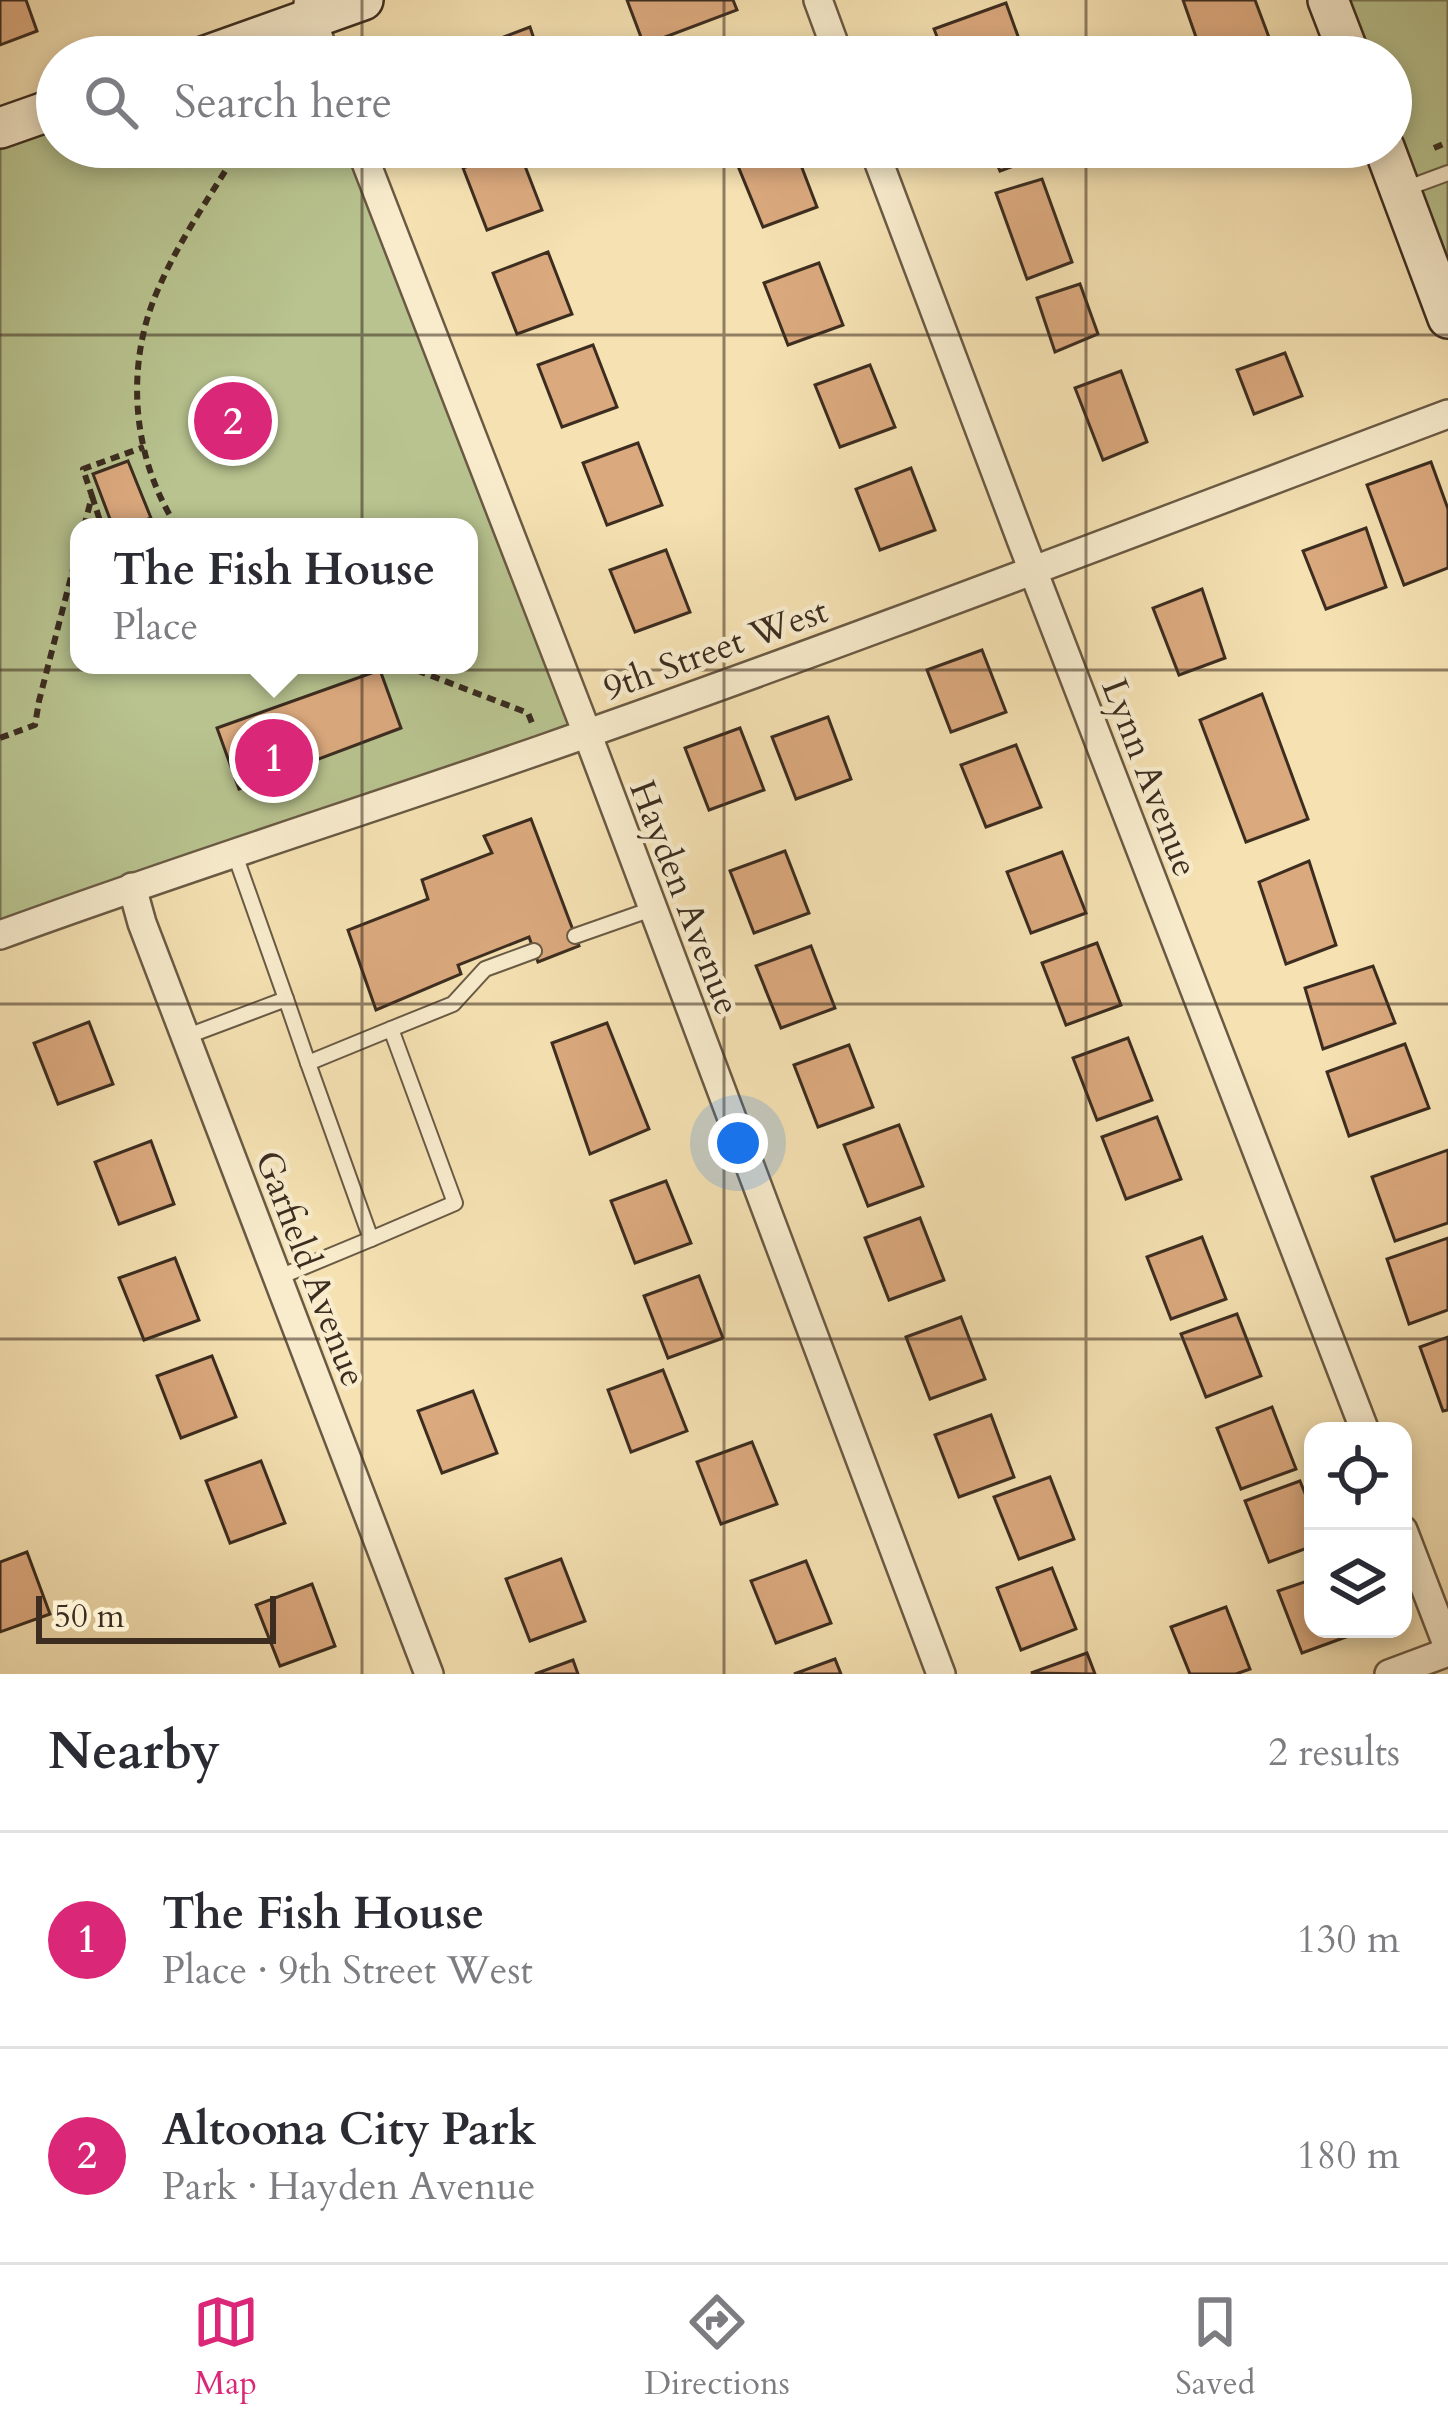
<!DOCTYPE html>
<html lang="en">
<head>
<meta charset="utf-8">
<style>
	body { margin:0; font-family:Cardo,serif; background:#f7f7f7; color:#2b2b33 }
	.controls { position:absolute; right:36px; bottom:36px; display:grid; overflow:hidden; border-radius:24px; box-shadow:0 6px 18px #0003 }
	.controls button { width:108px; height:108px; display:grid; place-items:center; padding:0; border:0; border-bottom:3px solid #e1e1e2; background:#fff; color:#2b2b33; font:60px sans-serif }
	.scale { position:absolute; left:36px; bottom:30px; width:240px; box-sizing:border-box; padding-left:12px; border:6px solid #3c2d20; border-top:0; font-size:33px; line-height:42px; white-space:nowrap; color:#3c2d20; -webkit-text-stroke:9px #f8eccd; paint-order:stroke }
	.you { position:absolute; left:738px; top:1143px; width:42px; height:42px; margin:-30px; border:9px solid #fff; border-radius:50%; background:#1a73e8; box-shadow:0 0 0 18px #1a73e833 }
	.badge { display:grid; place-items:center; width:78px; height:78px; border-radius:50%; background:#db2777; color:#fff; font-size:39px; font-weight:700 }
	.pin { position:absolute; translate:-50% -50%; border:6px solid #fff; box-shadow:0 3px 12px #0006 }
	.popup { position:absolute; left:70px; top:518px; width:408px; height:156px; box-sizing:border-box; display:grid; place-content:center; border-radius:24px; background:#fff; filter:drop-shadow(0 3px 9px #0005); font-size:39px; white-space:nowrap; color:#7c7c81 }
	.popup b { font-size:45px; color:#2b2b33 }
	.popup::after { content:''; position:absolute; left:50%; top:100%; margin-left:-24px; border:24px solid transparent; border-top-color:#fff }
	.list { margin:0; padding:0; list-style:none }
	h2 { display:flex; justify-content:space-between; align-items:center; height:156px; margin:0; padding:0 48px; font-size:51px }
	h2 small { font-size:39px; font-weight:400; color:#7c7c81 }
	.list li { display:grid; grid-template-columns:78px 1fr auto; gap:36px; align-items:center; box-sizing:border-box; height:216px; padding:0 48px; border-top:3px solid #e1e1e2 }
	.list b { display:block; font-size:45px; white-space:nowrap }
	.list p { margin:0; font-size:39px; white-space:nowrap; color:#7c7c81 }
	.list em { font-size:39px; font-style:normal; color:#7c7c81 }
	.icon { flex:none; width:66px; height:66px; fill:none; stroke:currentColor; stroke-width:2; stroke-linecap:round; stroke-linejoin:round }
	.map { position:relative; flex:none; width:1448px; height:1674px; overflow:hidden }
	.search { position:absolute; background:#fff; box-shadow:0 6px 18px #0003; left:36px; right:36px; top:36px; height:132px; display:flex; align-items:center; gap:30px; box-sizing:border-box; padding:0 42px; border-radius:66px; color:#7c7c81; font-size:45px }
	.sheet { height:588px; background:#fff }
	nav { display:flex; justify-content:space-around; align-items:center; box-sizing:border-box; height:168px; border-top:3px solid #e1e1e2; background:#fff; font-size:33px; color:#7c7c81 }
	nav a { display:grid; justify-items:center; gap:6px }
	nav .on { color:#db2777 }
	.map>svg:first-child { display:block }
</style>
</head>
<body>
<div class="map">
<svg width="1448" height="1674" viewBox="0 0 1448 1674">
	<rect width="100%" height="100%" fill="#f5e1b2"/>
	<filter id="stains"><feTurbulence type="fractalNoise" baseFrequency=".00167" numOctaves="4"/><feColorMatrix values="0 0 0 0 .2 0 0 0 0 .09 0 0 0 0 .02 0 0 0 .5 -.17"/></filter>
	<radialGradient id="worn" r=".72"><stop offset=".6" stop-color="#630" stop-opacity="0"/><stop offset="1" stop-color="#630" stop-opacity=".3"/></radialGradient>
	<g fill="#b8c38f" stroke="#7a7858" stroke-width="3" fill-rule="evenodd">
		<path d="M1328 0H1448V318L1391 147V57H1350Z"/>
		<path d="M57 108V147H360L587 733 0 935V128ZM79 527H469V665H79Z"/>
	</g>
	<g fill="#dba97e" stroke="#3c2d20" stroke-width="3">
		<path d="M0 0H26L37 31 0 45Z"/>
		<path d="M627 0H733L737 10 644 45Z"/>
		<path d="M1183 0H1255L1270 40 1222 57H1203Z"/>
		<path d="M1006 3 1024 53 1014 57H945L934 29Z"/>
		<path d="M530 27 540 57H451Z"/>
		<path d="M789 147H794L817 207 763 227 738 166Z"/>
		<path d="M990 147H1045L1047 154 1000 171Z"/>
		<path d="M518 148 542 210 487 230 463 168Z"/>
		<path d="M1042 179 1072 262 1027 279 996 193Z"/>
		<path d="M548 252 572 314 517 334 493 273Z"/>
		<path d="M819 263 843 325 788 345 764 283Z"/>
		<path d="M1080 284 1098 334 1055 352 1037 298Z"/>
		<path d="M593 345 617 407 562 427 538 365Z"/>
		<path d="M1285 353 1302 396 1254 414 1237 370Z"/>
		<path d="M870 365 895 427 840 447 815 385Z"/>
		<path d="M1121 371 1147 442 1103 460 1075 388Z"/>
		<path d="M638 443 662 505 607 525 583 463Z"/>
		<path d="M128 461 151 518 126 527H113L93 474Z"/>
		<path d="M1431 462 1448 509V568L1404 585 1367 485Z"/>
		<path d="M911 468 935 530 880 550 856 489Z"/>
		<path d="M1366 528 1386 587 1326 609 1303 551Z"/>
		<path d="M666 550 690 612 635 632 610 570Z"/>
		<path d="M1202 589 1225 658 1179 675 1153 608Z"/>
		<path d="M982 650 1006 712 951 732 927 670Z"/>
		<path d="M380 670 401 728 239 789 217 728Z"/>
		<path d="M1262 694 1308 819 1246 842 1200 720Z"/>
		<path d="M828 717 851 779 796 799 772 737Z"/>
		<path d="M740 728 764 790 709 810 685 748Z"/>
		<path d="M1016 745 1041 807 986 827 961 765Z"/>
		<path d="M531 819 579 946 538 962 529 937 458 965 461 974 376 1010 348 930 428 899 422 880 492 853 484 836Z"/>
		<path d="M785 851 809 913 754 933 730 871Z"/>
		<path d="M1062 852 1086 913 1031 933 1007 872Z"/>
		<path d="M1309 861 1336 945 1286 964 1259 882Z"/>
		<path d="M1097 943 1121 1005 1066 1025 1042 963Z"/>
		<path d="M811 946 835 1008 781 1028 756 966Z"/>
		<path d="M1373 966 1395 1023 1323 1049 1305 988Z"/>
		<path d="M89 1022 113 1084 58 1104 34 1043Z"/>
		<path d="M607 1023 649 1129 590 1154 552 1043Z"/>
		<path d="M1128 1038 1152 1100 1097 1120 1073 1058Z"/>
		<path d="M1405 1044 1429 1108 1349 1136 1327 1072Z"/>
		<path d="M849 1045 873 1107 818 1127 794 1065Z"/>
		<path d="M1157 1117 1181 1179 1126 1199 1102 1137Z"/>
		<path d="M899 1125 923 1186 868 1206 844 1145Z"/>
		<path d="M151 1141 174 1204 119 1224 95 1162Z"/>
		<path d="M1448 1150V1223L1395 1241 1372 1177Z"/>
		<path d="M666 1181 691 1243 635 1263 611 1201Z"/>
		<path d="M920 1218 944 1280 889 1300 865 1238Z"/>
		<path d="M1202 1237 1226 1299 1171 1319 1147 1257Z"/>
		<path d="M1448 1238V1310L1409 1324 1387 1259Z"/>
		<path d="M175 1258 199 1320 144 1340 119 1278Z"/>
		<path d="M699 1276 723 1338 668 1358 644 1296Z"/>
		<path d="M1237 1314 1261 1376 1206 1397 1181 1334Z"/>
		<path d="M961 1317 985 1379 930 1399 906 1337Z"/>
		<path d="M1448 1337V1410L1443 1411 1420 1347Z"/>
		<path d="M212 1356 236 1417 181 1438 157 1376Z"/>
		<path d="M663 1370 687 1431 631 1452 608 1390Z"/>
		<path d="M473 1391 497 1453 442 1473 418 1411Z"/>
		<path d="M1272 1407 1296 1469 1241 1489 1217 1428Z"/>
		<path d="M991 1415 1014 1477 959 1497 935 1435Z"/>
		<path d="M752 1442 777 1504 721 1524 697 1462Z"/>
		<path d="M261 1461 285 1523 230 1543 206 1481Z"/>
		<path d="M1050 1477 1074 1539 1019 1559 994 1497Z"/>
		<path d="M1300 1481 1313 1513V1546L1269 1562 1245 1501Z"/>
		<path d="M27 1552 50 1614 0 1632V1562Z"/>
		<path d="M561 1559 585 1621 530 1641 506 1579Z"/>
		<path d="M806 1561 831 1623 776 1643 751 1581Z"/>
		<path d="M1052 1568 1076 1629 1021 1650 997 1588Z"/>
		<path d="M1313 1579V1629H1356L1357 1633 1302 1653 1278 1591Z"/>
		<path d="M312 1584 335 1646 280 1666 256 1605Z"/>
		<path d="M1226 1607 1250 1669 1236 1674H1190L1171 1627Z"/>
		<path d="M1087 1653 1095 1674 1031 1673Z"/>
		<path d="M835 1659 841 1674H794Z"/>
		<path d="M573 1660 578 1674H535Z"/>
	</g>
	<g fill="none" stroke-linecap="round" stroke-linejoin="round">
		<g stroke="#6a5a44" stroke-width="18">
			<g id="lane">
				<path d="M1402 190 1448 173"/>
				<path d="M234 852 286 999"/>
				<path d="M575 936 652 909"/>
				<path d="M391 1029 453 1004 485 969 534 951"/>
				<path d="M185 1037 286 999 308 1063 391 1029 455 1203 371 1239"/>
				<path d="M277 1278 371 1239 308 1063"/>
			</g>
		</g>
		<g stroke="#6a5a44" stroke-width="32">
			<g id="street">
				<path d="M818 0 839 57"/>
				<path d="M308 4 325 57"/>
				<path d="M360 147 587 733 941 1674"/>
				<path d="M873 147 1022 542 1365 1431"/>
				<path d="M132 887 142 923 429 1674"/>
				<path d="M0 935C180 869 362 812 543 749 847 643 1147 527 1448 414"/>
				<path d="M1403 1530 1448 1647"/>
				<path d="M1389 1674 1448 1652"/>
			</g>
		</g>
		<g stroke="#3c2d20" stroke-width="44">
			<g id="secondary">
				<path d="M1328 0 1350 57"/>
				<path d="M203 57 363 0"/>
				<path d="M0 128 57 108"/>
				<path d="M1384 147 1448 318"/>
			</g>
		</g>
		<g stroke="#3c2d20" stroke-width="6" stroke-dasharray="9 6" stroke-linecap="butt">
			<path d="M1434 148 1448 142"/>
			<path d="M92 496 102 527"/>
			<path d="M84 527 92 496 83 469 144 447"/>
			<path d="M177 527C131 456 124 362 160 285 181 237 213 192 240 147"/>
			<path d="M403 665 528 713 532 723"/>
			<path d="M0 738 35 725 39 701 79 546"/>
		</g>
		<use href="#lane" stroke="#f8eccd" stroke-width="14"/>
		<use href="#street" stroke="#f8eccd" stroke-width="27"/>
		<use href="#secondary" stroke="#f8eccd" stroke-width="39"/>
	</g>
	<path fill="none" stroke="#3c2d20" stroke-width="3" stroke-opacity="0.55" d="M362 0V57M724 0V57M1086 0V57M362 147V1674M724 147V1674M1086 147V1674M0 335H1448M0 670H1448M0 1004H1448M0 1339H1448"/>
	<g text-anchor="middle" stroke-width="9" stroke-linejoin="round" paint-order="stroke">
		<g font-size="36" fill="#3c2d20" stroke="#f8eccd">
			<text transform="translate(715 648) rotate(-20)" y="13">9th Street West</text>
			<text transform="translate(1151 777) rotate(69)" y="13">Lynn Avenue</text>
			<text transform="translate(686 897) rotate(69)" y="13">Hayden Avenue</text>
			<text transform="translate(312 1268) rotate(69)" y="13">Garfield Avenue</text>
		</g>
	</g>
	<rect width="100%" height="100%" filter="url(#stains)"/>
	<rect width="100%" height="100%" fill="url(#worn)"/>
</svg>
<div class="controls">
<button><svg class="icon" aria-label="locate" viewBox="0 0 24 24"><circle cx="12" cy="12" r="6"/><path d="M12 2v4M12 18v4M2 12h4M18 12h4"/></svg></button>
<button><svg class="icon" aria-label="layers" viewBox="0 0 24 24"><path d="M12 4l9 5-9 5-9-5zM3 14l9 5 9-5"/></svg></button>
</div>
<div class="scale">50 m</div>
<div class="you"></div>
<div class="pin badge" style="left:274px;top:758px">1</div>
<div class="popup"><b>The Fish House</b>Place</div>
<div class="pin badge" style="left:233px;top:421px">2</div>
<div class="search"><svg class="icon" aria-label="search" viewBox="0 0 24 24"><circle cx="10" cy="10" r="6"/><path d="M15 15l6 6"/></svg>Search here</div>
</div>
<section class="sheet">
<h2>Nearby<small>2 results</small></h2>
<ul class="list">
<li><span class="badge">1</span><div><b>The Fish House</b><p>Place · 9th Street West</p></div><em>130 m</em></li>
<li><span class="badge">2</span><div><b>Altoona City Park</b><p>Park · Hayden Avenue</p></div><em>180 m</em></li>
</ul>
</section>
<nav>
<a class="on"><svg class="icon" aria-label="map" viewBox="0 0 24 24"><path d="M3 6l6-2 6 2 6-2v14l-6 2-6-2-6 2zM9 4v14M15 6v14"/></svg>Map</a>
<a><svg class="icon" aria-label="directions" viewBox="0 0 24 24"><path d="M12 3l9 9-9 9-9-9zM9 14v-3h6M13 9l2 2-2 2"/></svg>Directions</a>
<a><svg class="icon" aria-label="saved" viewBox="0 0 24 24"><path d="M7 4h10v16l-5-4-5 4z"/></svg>Saved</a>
</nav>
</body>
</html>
